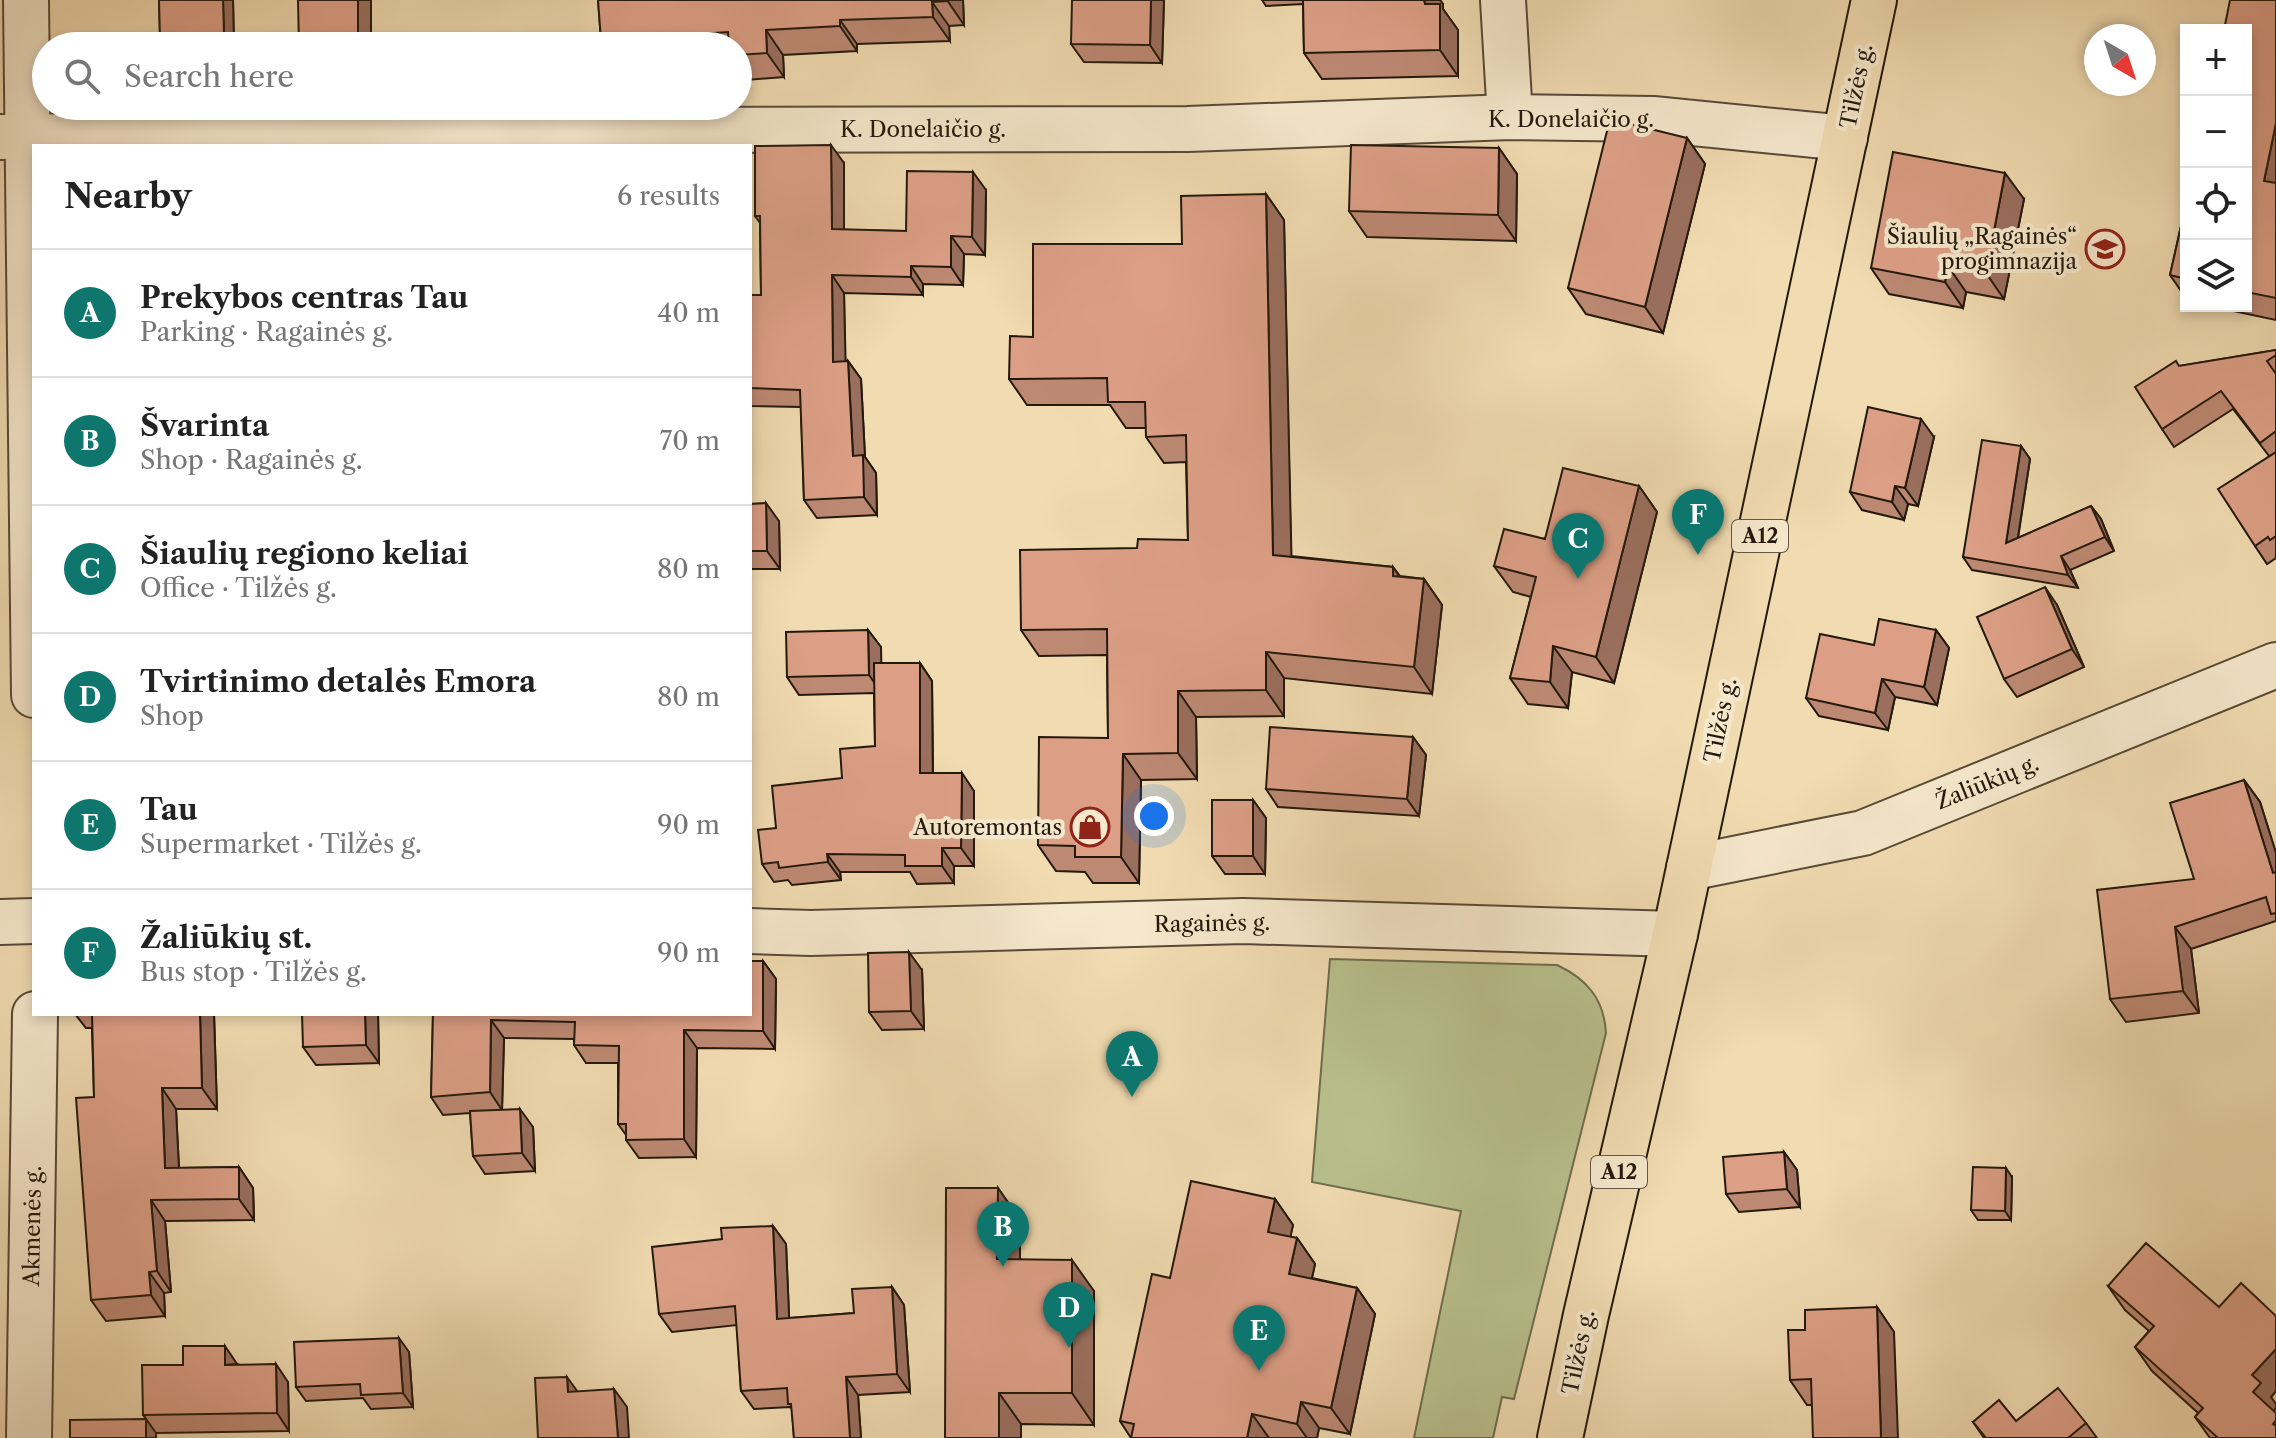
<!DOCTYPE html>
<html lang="en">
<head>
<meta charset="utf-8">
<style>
	body { margin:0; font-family:"Libre Caslon Text",serif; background:#f6f6f6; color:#222 }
	.controls { position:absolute; right:24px; top:24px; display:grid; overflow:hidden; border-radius:0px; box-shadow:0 4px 12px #0003 }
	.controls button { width:72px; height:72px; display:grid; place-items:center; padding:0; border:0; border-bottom:2px solid #e0e0e0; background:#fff; color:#222; font:40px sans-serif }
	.compass { position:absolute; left:2084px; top:24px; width:72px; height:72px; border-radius:50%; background:#fff; box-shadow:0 4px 12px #0003; rotate:141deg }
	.you { position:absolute; left:1154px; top:816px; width:28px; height:28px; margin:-20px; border:6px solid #fff; border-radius:50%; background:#1a73e8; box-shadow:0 0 0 12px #1a73e833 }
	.badge { display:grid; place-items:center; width:52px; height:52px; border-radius:50%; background:#0f766e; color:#fff; font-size:26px; font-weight:700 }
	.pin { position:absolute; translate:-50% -66px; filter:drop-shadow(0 2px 4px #0008) }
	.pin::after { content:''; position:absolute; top:42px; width:28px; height:24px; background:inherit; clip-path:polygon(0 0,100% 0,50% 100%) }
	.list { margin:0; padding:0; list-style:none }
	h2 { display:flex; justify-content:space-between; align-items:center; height:104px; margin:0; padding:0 32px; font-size:34px }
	h2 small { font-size:26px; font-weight:400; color:#767676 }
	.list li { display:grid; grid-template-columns:52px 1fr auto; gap:24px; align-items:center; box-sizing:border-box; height:128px; padding:0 32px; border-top:2px solid #e0e0e0 }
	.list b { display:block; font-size:30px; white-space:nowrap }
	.list p { margin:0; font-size:26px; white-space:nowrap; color:#767676 }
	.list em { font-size:26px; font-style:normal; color:#767676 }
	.icon { flex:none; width:44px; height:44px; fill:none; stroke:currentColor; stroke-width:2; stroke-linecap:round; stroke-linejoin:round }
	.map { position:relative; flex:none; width:2276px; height:1438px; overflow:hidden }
	.search { position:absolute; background:#fff; box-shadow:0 4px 12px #0003; left:32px; top:32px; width:720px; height:88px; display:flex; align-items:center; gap:20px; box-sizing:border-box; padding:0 28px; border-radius:44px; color:#767676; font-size:30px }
	.panel { position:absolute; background:#fff; box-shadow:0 4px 12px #0003; left:32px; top:144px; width:720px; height:872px; border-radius:0px }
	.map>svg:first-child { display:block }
</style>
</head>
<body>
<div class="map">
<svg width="2276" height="1438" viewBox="0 0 2276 1438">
	<rect width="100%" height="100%" fill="#f1dbb1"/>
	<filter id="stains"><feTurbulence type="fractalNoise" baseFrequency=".0025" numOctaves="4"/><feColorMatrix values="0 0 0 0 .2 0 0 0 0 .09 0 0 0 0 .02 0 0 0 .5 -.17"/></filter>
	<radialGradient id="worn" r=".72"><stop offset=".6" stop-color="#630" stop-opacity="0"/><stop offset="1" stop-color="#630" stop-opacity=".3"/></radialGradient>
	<path fill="#b8c08d" stroke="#6e6c4d" stroke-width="2" d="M1330 959 1557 965C1587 979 1604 999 1606 1033L1514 1399 1502 1397 1493 1438H1414L1461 1211 1312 1182Z"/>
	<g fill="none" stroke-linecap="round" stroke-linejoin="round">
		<g stroke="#574a36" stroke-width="48">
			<g id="street">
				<path d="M26 0 34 695"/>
				<path d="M1503 0 1510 117"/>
				<path d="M0 137 600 130 1188 129 1510 117 1653 119 1845 138"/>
				<path d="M1689 868 1863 833 2276 665"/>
				<path d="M0 922 34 921"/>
				<path d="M750 931 811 933 1243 921 1675 934"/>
				<path d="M29 1438 35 1014"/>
			</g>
		</g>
		<g stroke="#24190d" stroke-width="48">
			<path id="highway" d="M1560 1438 1586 1315 1675 934 1874 0"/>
		</g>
		<use href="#street" stroke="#f6e8cc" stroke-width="44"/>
		<use href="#highway" stroke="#f1dbb1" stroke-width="44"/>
	</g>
	<g fill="#bd8973" stroke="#24190d" stroke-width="2">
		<path d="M159 0H233L234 46H166L160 37Z"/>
		<path d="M598 0H963L964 25 949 26 950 41 857 44V51L783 55 784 77 747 80 738 67V46H605L601 40Z"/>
		<path d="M1164 0 1162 63 1084 62 1071 44Z"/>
		<path d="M1262 0H1440L1443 4V9L1458 30V76L1322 79 1304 53 1303 4 1266 6Z"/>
		<path d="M2276 0V320L2210 306H2246V30Z"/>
		<path d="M1687 138 1705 164 1663 333 1586 314 1568 288Z"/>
		<path d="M1499 148 1517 174 1516 241 1367 237 1349 211Z"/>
		<path d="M844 163V230L906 231 986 190 985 255 964 254 963 285 923 284V295L844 293 845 361H848L861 379 865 457 876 473 877 515 817 518 804 500 801 407 750 406V295H761L760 223 755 216Z"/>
		<path d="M1266 194 1284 220 1291 556 1393 567 1400 576 1424 579 1442 605 1432 694 1284 678V716L1196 717 1197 779 1141 780 1139 883H1093L1085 872 1056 871 1038 845 1108 738 1107 655 1039 656 1021 630 1137 548 1188 540 1186 462 1164 463 1146 437V428H1126L1110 405H1027L1009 379 1033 337 1182 244Z"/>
		<path d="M2024 199 2004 299 1966 292 1963 308 1889 294 1871 268Z"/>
		<path d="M2186 204V298L2170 275Z"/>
		<path d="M2276 350V558L2267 564 2255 546 2269 456 2233 409 2174 447 2162 429 2180 366Z"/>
		<path d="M1934 437 1918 506 1908 504 1904 520 1862 510 1850 492Z"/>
		<path d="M2021 446 2030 459 2018 538 2091 506 2101 519 2114 551 2070 570 2078 588 1972 570 1963 557Z"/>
		<path d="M1639 486 1657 512 1614 683 1572 672 1568 708 1528 704 1510 678 1531 597 1513 592 1494 566Z"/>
		<path d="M750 504 779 521 780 569H750Z"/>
		<path d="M2057 605 2084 667 2017 697 2004 679Z"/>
		<path d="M868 630 881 647V663H920L932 681 933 773 974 791V866H954V883L917 884 910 872H840L841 880 792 885 788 880 774 882 762 864 776 828 842 778 875 746 874 693 799 695 787 677Z"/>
		<path d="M1936 630 1949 648 1937 705 1895 697 1888 730 1819 716 1806 698Z"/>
		<path d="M1413 737 1426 755 1419 816 1278 807 1266 789Z"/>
		<path d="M2244 780 2260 802 2276 853V921L2191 949 2199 1013 2126 1022 2110 999 2194 879Z"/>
		<path d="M1253 800 1266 818 1265 874H1225L1212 856Z"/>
		<path d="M763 961 776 979 775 1049 697 1048 696 1157 639 1158 626 1140V1135L618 1124V1063H586L574 1045V1039L504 1038 502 1110 533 1127 535 1171 485 1174 473 1156 470 1113 443 1115 431 1097 433 1014Z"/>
		<path d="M922 970 924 1029 882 1030 869 1012Z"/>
		<path d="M75 1014H214L217 1109H176L179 1168 239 1167 253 1188 254 1220 165 1221 171 1292 164 1293 165 1316 106 1321 91 1300 94 1097 92 1028H86Z"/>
		<path d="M378 1014 379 1063 316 1065 303 1047Z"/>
		<path d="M1784 1152 1797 1170 1800 1207 1739 1212 1726 1194Z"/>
		<path d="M2012 1177 2011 1220H1978L1971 1210Z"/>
		<path d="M998 1188 1020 1220V1259L1094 1291V1425L1021 1424V1438H945Z"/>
		<path d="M1275 1199 1293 1225 1290 1237 1297 1238 1315 1264 1312 1278 1357 1288 1375 1314 1350 1434 1319 1428 1317 1438H1131L1120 1421 1170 1278Z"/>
		<path d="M773 1226 786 1244 789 1318 854 1313 892 1287 904 1305 910 1392 858 1395 861 1438H794L792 1409 790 1407 754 1409 741 1391 737 1325 672 1332 659 1314 722 1239Z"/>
		<path d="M2108 1286 2219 1307 2276 1316V1391L2271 1397 2276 1408 2274 1411 2276 1438H2210L2195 1417 2198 1413 2152 1371 2135 1347 2149 1331 2125 1310Z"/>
		<path d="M1877 1307 1894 1332 1812 1405H1807L1790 1380 1805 1330Z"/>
		<path d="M409 1352 413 1407 371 1409 363 1398 306 1401 296 1387Z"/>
		<path d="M237 1364 288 1382 289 1431 156 1433V1438H70L146 1419 143 1415Z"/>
		<path d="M2016 1421 2086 1423 2097 1438H1984L1973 1422Z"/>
	</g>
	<g fill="#9a6f5e" stroke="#24190d" stroke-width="2">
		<path d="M223 0H233L234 46H233L224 33Z"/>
		<rect x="358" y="0" width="13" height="46"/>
		<path d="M947 0H963L964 25Z"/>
		<path d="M1151 0H1164L1162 63 1150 45Z"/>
		<path d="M1424 0H1440L1443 4V9L1458 30V76L1440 50 1425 4Z"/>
		<path d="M932 2 949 26 950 41 933 17Z"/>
		<path d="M840 20 857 44V51L840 26Z"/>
		<path d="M766 30 783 55 784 77 767 53Z"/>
		<path d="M212 33 221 46H213Z"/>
		<path d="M2276 123V198L2264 181Z"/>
		<path d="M1687 138 1705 164 1663 333 1645 307Z"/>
		<path d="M831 145 844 163V247L832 229Z"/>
		<path d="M1499 148 1517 174 1516 241 1498 215Z"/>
		<path d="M973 172 986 190 985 255 972 237Z"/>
		<path d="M2005 173 2024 199 2004 299 1986 273Z"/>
		<path d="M1266 194 1284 220 1292 581 1273 555Z"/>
		<path d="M951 236 964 254 963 285 951 267Z"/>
		<path d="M911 266 923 284V295L911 277Z"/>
		<path d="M1948 266 1966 292 1963 308 1945 282Z"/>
		<path d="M832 275 844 293 846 379 833 362Z"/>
		<path d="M848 361 861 379 865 457 876 473 877 515 864 497 853 456Z"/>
		<path d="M1921 419 1934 437 1918 506 1905 488Z"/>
		<path d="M2021 446 2030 459 2015 556 2006 543Z"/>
		<path d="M1639 486 1657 512 1614 683 1596 657Z"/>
		<path d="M1895 486 1908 504 1904 520 1892 502Z"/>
		<path d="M766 503 779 521 780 569 767 551Z"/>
		<path d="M2091 506 2101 519 2114 551 2105 537Z"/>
		<path d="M2061 556 2070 570 2078 588 2068 575Z"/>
		<path d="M1393 567 1411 593 1393 576Z"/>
		<path d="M1424 579 1442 605 1432 694 1414 667Z"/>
		<path d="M2045 587 2057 605 2084 667 2072 649Z"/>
		<path d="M868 630 881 647 882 693 869 675Z"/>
		<path d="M1936 630 1949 648 1937 705 1924 687Z"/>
		<path d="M1553 646 1572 672 1568 708 1550 682Z"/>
		<path d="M1266 652 1284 678V716L1266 690Z"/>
		<path d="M920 663 932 681 933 791 920 773Z"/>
		<path d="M1882 679 1895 697 1888 730 1875 713Z"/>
		<path d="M1178 691 1196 717 1197 779 1178 753Z"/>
		<path d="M1413 737 1426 755 1419 816 1407 799Z"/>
		<path d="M1123 754 1141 780 1139 883 1121 857Z"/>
		<path d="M962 773 974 791V866L961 848Z"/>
		<path d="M2244 780 2260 802 2276 853V876L2273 873Z"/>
		<path d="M1253 800 1266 818 1265 874 1253 856Z"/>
		<path d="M942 848 954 866V883L942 866Z"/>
		<path d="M827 854 840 872 841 880 828 862Z"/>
		<path d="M2175 927 2191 949 2199 1013 2183 991Z"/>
		<path d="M909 952 922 970 924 1029 911 1011Z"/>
		<path d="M763 961 776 979 775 1049 763 1031Z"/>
		<path d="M200 1014H214L217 1109 202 1088Z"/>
		<path d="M365 1014H378L379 1063 366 1045Z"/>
		<path d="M491 1020 504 1038 502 1110 490 1092Z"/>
		<path d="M684 1030 697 1048 696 1157 684 1139Z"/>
		<path d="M162 1088 176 1109 180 1189 165 1168Z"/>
		<path d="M520 1109 533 1127 535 1171 522 1153Z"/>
		<path d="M1784 1152 1797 1170 1800 1207 1787 1189Z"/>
		<path d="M239 1167 253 1188 254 1220 239 1199Z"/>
		<path d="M2006 1168 2012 1177 2011 1220 2005 1211Z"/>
		<path d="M998 1188 1020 1220V1291L997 1259Z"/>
		<path d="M1275 1199 1293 1225 1286 1258 1268 1232Z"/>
		<path d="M151 1200 165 1221 171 1292 157 1271Z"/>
		<path d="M773 1226 786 1244 790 1337 777 1319Z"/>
		<path d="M1297 1238 1315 1264 1307 1300 1289 1274Z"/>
		<path d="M1072 1260 1094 1291V1425L1072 1393Z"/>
		<path d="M149 1272 164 1293 165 1316 151 1295Z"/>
		<path d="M892 1287 904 1305 910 1392 897 1374Z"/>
		<path d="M1357 1288 1375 1314 1350 1434 1331 1408Z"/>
		<path d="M1877 1307 1894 1332 1898 1438H1881Z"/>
		<path d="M399 1338 409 1352 413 1407 403 1393Z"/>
		<path d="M225 1346 237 1364 225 1365Z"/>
		<path d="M2276 1349V1391L2271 1397 2276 1404V1408L2270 1416 2253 1392 2252 1375Z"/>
		<path d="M276 1364 288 1382 289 1431 277 1413Z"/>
		<path d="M567 1377 580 1395 568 1392Z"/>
		<path d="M846 1377 858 1395 861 1438H850Z"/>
		<path d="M614 1389 627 1407 629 1438H618Z"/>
		<path d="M999 1393 1021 1424V1438H999Z"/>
		<path d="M1301 1402 1319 1428 1317 1438H1307L1297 1424Z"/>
		<path d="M1252 1414 1269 1438H1247Z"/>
		<path d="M146 1419 156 1433V1438H146Z"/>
	</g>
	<g fill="#dc9f86" stroke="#24190d" stroke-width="2">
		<path d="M159 0H223L224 33H212L213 46H180L179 37H160Z"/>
		<path d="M298 0H358V46H299Z"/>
		<path d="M598 0H947V1L932 2 933 17 840 20V26L766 30 767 53 738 55V46H729L728 32 601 40Z"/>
		<path d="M1072 0H1151L1150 45 1071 44Z"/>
		<path d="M1303 0H1424L1425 4H1440V50L1304 53Z"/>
		<path d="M2230 0H2276V123L2264 181 2276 183V298L2246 292V30H2224Z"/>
		<path d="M1610 119 1687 138 1645 307 1568 288Z"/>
		<path d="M831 145 832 229 906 231 907 171 973 172 972 237 951 236V267L911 266V277L832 275 833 362 848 361 853 456 863 455 864 497 804 500 800 390 750 388V295H761L760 216H755V146Z"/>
		<path d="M1351 145 1499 148 1498 215 1349 211Z"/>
		<path d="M1893 152 2005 173 1986 273 1948 266 1945 282 1871 268Z"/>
		<path d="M1266 194 1273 555 1393 567V576L1424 579 1414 667 1266 652V690L1178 691V753L1123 754 1121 857H1075V846L1038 845 1039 737 1108 738 1107 629 1021 630 1020 550 1137 548 1138 539 1188 540 1186 435 1146 437 1145 402H1108L1107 378 1009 379 1010 336 1033 337V244H1182L1181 196Z"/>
		<path d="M2186 204V279L2170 275Z"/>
		<path d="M2276 350V355L2267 361 2276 374V431L2260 443 2221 391 2162 429 2135 387 2176 361 2179 366Z"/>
		<path d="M1868 407 1921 419 1905 488 1895 486 1892 502 1850 492Z"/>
		<path d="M1982 440 2021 446 2006 543 2091 506 2105 537 2061 556 2068 575 1963 557Z"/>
		<path d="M2276 452V536L2270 540 2268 537 2255 546 2218 489Z"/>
		<path d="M1563 468 1639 486 1596 657 1553 646 1550 682 1510 678 1536 577 1494 566 1504 529 1545 539Z"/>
		<path d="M766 503 767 551H750V504Z"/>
		<path d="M2045 587 2072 649 2004 679 1977 617Z"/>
		<path d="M1879 619 1936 630 1924 687 1882 679 1875 713 1806 698 1820 634 1874 645Z"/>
		<path d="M868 630 869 675 787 677 786 632Z"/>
		<path d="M874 663H920V773H962L961 848H942V866H905V855L827 854 828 862 779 868 778 862 762 864 758 830 776 828 772 786 842 778 840 749 875 746Z"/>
		<path d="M1270 727 1413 737 1407 799 1266 789Z"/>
		<path d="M2244 780 2273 873 2276 872V913L2271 914 2266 897 2175 927 2183 991 2110 999 2097 890 2194 879 2170 803Z"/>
		<rect x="1212" y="800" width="41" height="56"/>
		<path d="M909 952 911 1011 869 1012 868 953Z"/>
		<path d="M750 961H763V1031L684 1030V1139L626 1140V1124H618L619 1046 574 1045 575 1022 491 1020 490 1092 431 1097 433 1014H750Z"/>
		<path d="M92 1014H200L202 1088H162L165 1168 239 1167V1199L151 1200 157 1271 149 1272 151 1295 91 1300 76 1098 94 1097Z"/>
		<path d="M302 1014H365L366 1045 303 1047Z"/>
		<path d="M520 1109 522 1153 473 1156 470 1111Z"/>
		<path d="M1784 1152 1787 1189 1726 1194 1723 1157Z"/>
		<path d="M1973 1167 2006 1168 2005 1211 1971 1210Z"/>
		<path d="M1191 1181 1275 1199 1268 1232 1297 1238 1289 1274 1357 1288 1331 1408 1301 1402 1297 1424 1252 1414 1247 1438H1131L1134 1424 1120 1421 1152 1274 1170 1278Z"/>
		<path d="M946 1188H998L997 1259 1072 1260V1393H999V1438H945Z"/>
		<path d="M773 1226 777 1319 854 1313 852 1289 892 1287 897 1374 846 1377 850 1438H794L791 1404H788L787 1388 741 1391 735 1306 659 1314 652 1247 722 1239 721 1228Z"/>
		<path d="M2146 1243 2219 1307 2241 1283 2276 1316V1349L2252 1375 2261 1383 2253 1392 2276 1413V1420L2273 1424 2276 1426V1438H2218L2195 1417 2203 1408 2135 1347 2154 1326 2108 1286Z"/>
		<path d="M1877 1307 1881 1438H1813L1811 1379 1790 1380 1788 1330H1805V1310Z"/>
		<path d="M399 1338 403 1393 361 1395 360 1384 296 1387 294 1342Z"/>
		<path d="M183 1346H225V1365L276 1364 277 1413 143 1415 142 1365H183Z"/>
		<path d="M567 1377 568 1392 614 1389 618 1438H538L535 1378Z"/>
		<path d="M2058 1388 2086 1423 2068 1438H1986L1973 1422 1999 1400 2016 1421Z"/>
		<path d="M146 1419V1438H70V1420Z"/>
	</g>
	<defs>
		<g id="school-ring" transform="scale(2)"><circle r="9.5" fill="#f6e8cc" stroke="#8f2418" stroke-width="1.5"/><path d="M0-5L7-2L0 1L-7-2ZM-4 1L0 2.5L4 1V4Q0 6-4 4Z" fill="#8f2418"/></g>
		<g id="shop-ring" transform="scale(2)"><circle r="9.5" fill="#f6e8cc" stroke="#8f2418" stroke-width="1.5"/><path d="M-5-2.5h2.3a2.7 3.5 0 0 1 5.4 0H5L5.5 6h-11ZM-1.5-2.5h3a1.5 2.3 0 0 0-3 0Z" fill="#8f2418"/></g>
	</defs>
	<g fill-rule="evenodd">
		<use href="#school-ring" x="2105" y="249"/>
		<use href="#shop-ring" x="1090" y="827"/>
	</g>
	<g text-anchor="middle" stroke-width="8" stroke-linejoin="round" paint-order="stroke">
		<g fill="#f6e8cc" stroke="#635746" stroke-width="2">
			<rect x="1732" y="520" width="56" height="32" rx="6"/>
			<rect x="1591" y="1156" width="56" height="32" rx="6"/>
		</g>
		<g font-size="20" font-weight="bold" fill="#24190d">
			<text x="1760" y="543">A12</text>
			<text x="1619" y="1179">A12</text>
		</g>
		<g font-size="22" fill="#24190d" stroke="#f6e8cc">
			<text transform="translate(1856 86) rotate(-78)" y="8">Tilžės g.</text>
			<text x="1571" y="127">K. Donelaičio g.</text>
			<text x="923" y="137">K. Donelaičio g.</text>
			<text transform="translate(1720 720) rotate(-78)" y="8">Tilžės g.</text>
			<text transform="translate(1987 782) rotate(-22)" y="8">Žaliūkių g.</text>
			<text transform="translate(1212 923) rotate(-1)" y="8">Ragainės g.</text>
			<text transform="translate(32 1226) rotate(-89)" y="8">Akmenės g.</text>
			<text transform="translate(1578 1352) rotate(-78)" y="8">Tilžės g.</text>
		</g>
		<g font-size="22" fill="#24190d" stroke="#f6e8cc" text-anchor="end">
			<text x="2077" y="244">Šiaulių „Ragainės“<tspan x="2077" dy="25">progimnazija</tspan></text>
			<text x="1062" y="835">Autoremontas</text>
		</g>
	</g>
	<rect width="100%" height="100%" filter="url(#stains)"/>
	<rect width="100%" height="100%" fill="url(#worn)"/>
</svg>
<div class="controls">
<button>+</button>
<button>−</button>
<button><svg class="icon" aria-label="locate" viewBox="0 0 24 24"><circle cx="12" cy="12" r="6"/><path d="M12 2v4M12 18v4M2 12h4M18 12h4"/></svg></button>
<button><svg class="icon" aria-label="layers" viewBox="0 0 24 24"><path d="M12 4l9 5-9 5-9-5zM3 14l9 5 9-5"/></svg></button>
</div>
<svg class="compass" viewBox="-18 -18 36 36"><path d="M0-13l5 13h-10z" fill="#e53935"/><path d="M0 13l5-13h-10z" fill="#767676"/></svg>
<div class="you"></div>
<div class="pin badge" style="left:1132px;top:1097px">A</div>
<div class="pin badge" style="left:1003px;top:1267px">B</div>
<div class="pin badge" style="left:1578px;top:579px">C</div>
<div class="pin badge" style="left:1069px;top:1348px">D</div>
<div class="pin badge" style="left:1259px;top:1371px">E</div>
<div class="pin badge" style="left:1698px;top:555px">F</div>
<div class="search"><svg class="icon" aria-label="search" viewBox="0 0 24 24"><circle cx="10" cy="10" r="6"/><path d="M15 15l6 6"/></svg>Search here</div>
<section class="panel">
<h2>Nearby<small>6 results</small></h2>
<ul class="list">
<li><span class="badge">A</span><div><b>Prekybos centras Tau</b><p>Parking · Ragainės g.</p></div><em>40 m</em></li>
<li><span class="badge">B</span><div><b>Švarinta</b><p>Shop · Ragainės g.</p></div><em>70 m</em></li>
<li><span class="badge">C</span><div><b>Šiaulių regiono keliai</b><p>Office · Tilžės g.</p></div><em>80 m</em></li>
<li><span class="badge">D</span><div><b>Tvirtinimo detalės Emora</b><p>Shop</p></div><em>80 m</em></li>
<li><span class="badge">E</span><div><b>Tau</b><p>Supermarket · Tilžės g.</p></div><em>90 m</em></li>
<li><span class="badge">F</span><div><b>Žaliūkių st.</b><p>Bus stop · Tilžės g.</p></div><em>90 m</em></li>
</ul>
</section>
</div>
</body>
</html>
